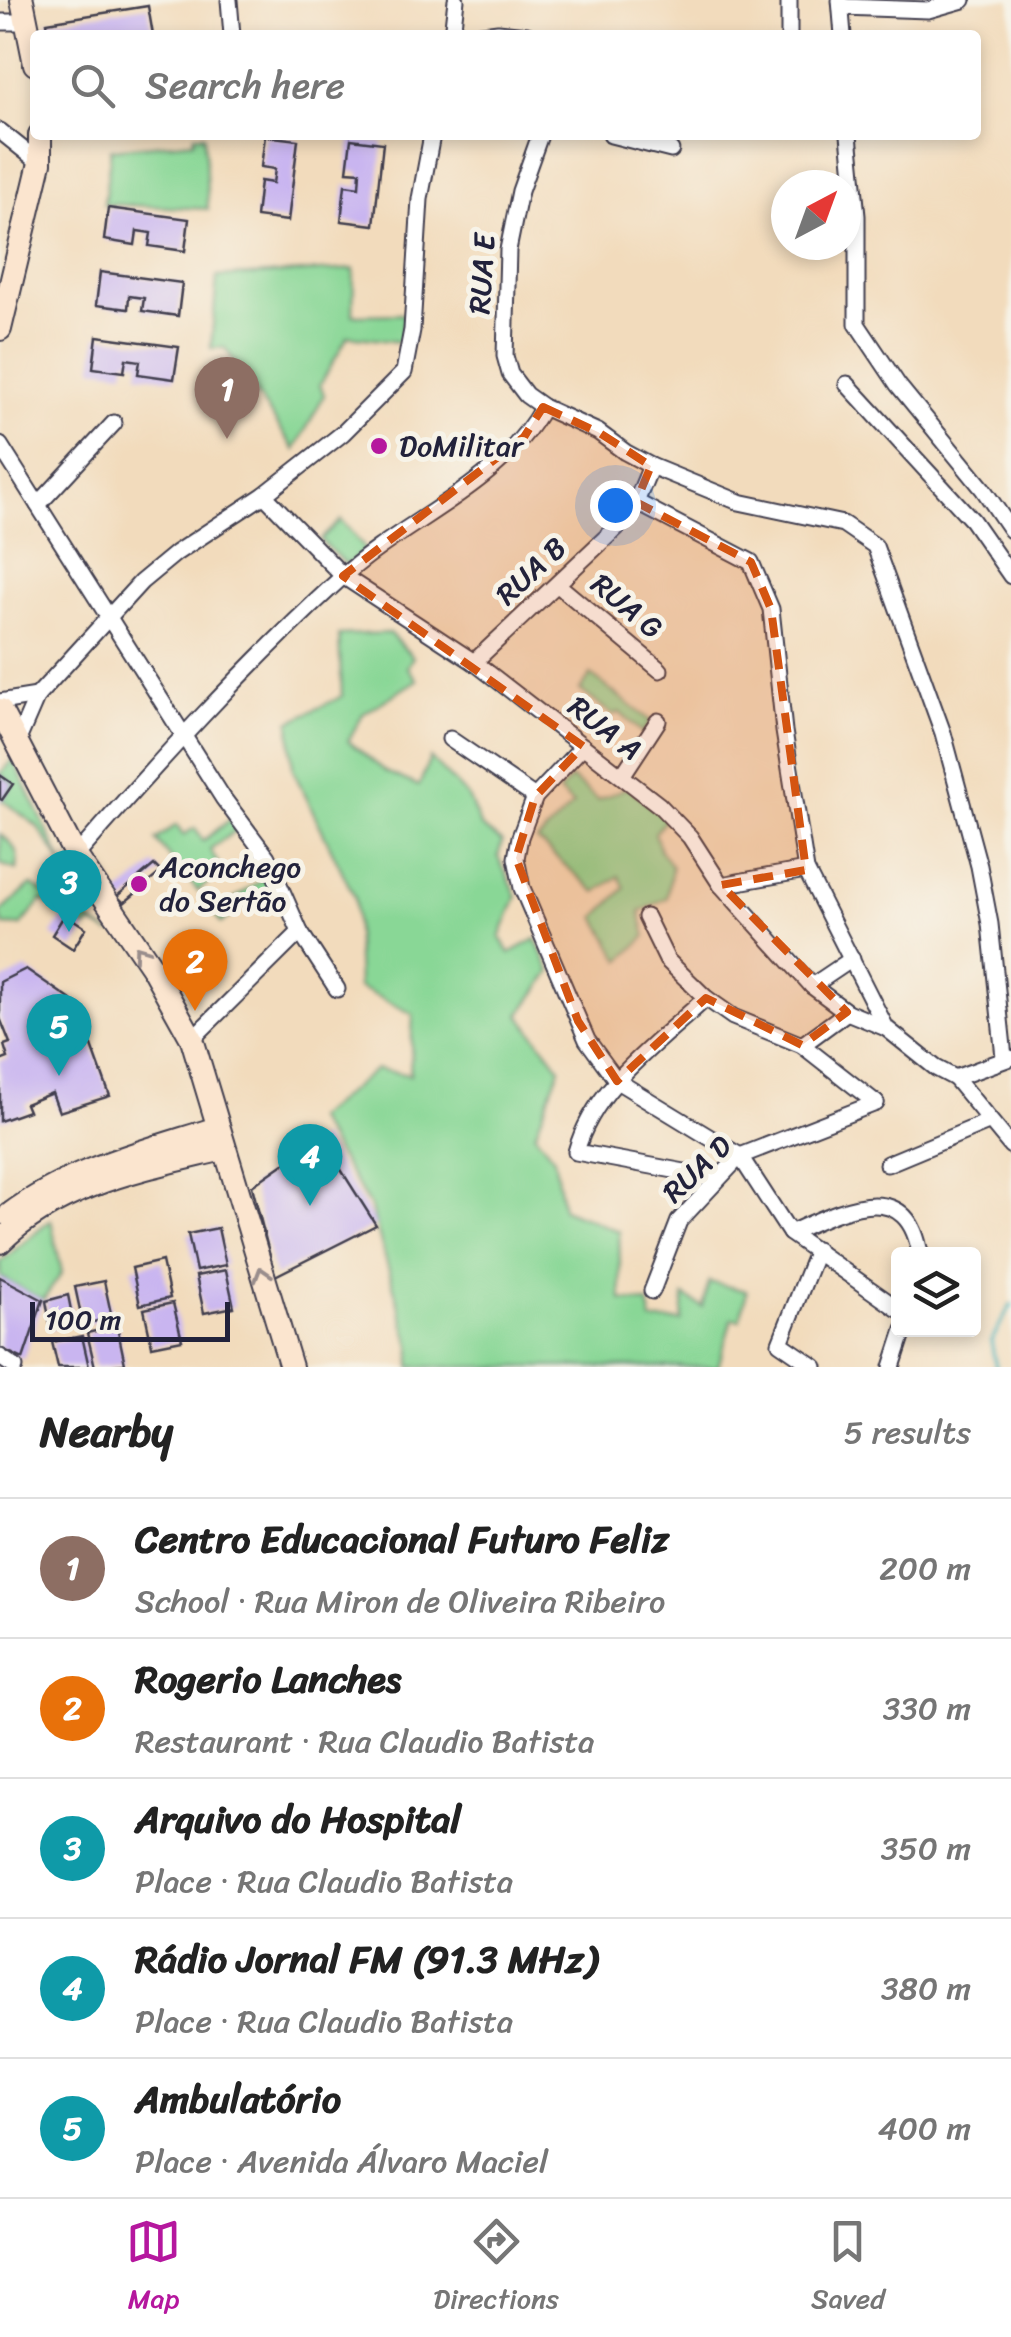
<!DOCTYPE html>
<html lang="en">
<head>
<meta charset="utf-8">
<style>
	body { margin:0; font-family:Sriracha,sans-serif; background:#f2f2f2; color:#222 }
	.controls { position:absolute; right:30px; bottom:30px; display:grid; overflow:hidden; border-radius:10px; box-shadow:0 5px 15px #0003 }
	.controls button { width:90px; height:90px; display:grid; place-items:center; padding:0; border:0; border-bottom:2px solid #e0e0e0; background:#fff; color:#222; font:50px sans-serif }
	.compass { position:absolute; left:771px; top:170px; width:90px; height:90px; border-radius:50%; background:#fff; box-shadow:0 5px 15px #0003; rotate:41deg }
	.scale { position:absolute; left:30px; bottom:25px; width:200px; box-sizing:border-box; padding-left:10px; border:5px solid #22223b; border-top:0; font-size:28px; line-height:35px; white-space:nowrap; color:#22223b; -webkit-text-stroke:8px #f7f3e8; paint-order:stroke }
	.you { position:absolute; left:615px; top:505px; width:35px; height:35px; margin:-25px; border:8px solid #fff; border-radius:50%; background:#1a73e8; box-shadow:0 0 0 15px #1a73e833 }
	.badge { display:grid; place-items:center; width:65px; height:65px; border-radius:50%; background:#b5179e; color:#fff; font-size:32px; font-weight:700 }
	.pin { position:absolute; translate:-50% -82px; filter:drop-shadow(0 2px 5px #0008) }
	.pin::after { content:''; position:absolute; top:52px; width:35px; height:30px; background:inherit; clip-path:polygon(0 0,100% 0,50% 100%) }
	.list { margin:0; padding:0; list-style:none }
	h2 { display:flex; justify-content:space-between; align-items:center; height:130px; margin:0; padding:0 40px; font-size:42px }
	h2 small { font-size:32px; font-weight:400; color:#767676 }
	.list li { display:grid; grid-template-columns:65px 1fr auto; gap:30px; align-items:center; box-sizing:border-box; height:140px; padding:0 40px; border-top:2px solid #e0e0e0 }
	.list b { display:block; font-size:38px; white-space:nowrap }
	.list p { margin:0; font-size:32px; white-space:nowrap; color:#767676 }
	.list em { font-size:32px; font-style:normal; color:#767676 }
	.icon { flex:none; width:55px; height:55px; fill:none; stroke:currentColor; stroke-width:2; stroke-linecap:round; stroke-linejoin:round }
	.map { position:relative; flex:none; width:1011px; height:1367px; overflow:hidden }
	.search { position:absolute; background:#fff; box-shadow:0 5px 15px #0003; left:30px; right:30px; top:30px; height:110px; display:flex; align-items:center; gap:25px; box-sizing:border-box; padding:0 35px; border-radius:10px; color:#767676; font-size:38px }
	.sheet { height:830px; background:#fff }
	nav { display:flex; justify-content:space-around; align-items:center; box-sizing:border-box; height:140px; border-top:2px solid #e0e0e0; background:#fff; font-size:28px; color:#767676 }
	nav a { display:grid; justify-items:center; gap:5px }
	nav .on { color:#b5179e }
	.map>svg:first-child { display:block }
</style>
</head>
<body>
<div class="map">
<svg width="1011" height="1367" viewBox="0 0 1011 1367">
	<rect width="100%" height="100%" fill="#f7f3e8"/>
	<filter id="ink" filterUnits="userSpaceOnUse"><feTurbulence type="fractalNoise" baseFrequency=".01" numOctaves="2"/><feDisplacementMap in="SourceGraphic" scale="20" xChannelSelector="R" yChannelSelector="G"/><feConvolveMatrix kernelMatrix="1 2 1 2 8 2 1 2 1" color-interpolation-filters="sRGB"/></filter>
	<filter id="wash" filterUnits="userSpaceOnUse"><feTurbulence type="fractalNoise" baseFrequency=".0048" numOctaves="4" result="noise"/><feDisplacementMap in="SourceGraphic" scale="40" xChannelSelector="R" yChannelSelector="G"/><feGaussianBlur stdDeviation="2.25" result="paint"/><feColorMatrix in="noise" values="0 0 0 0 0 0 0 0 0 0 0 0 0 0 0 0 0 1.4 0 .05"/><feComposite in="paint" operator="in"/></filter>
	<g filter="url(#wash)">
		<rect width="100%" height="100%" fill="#f2dbbc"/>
		<g fill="#89d796" stroke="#567c68" stroke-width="2.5">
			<path d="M194 135H204L208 209 104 204 111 149 193 141Z"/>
			<path d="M354 269 353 315 404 314 401 342 348 336 320 385 324 395 295 450 225 348H211L217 277Z"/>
			<path d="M341 520 366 550 346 565 320 540Z"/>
			<path d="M389 633 413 657 407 667 417 680 363 714 348 741 386 772 419 786 430 758 468 797 481 827 502 842 498 857 517 896 500 938 510 953 536 939 551 972 520 1015 560 1068 535 1134 554 1158 563 1209 619 1231 621 1300 648 1303 652 1321H682L684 1296 703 1307 709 1282 747 1291 740 1320 732 1318 718 1367H411V1346L370 1206 315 1119 376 1069 410 1075 413 1014 358 987 355 898 293 770 290 722 342 696 339 635Z"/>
			<path d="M591 675 651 721 643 733 619 712 613 715 580 690Z"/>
			<path d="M13 759 64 866 37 826 2 800 13 784 0 774Z"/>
			<path d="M571 778 598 800 628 787 666 819 655 833 660 850 672 867 667 898 640 912 646 936 621 961 596 917 625 888 619 876 596 892 537 841 573 805 559 792Z"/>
			<path d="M231 819 239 828 210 849 222 871 198 891 156 840 176 825 183 835 195 828 203 841Z"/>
			<path d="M0 834C14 844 20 852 17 870L0 864Z"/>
			<path d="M270 874 273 884 221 923 214 913Z"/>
			<path d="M31 885 111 934 92 924 86 928 42 900 21 926 3 925 0 913Z"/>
			<path d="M51 1220 62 1273 43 1300 0 1277V1262Z"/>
		</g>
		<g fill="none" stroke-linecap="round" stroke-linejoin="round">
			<path stroke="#3badb4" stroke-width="4" d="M996 1367 991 1342 1011 1305"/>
		</g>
		<g id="blocks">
			<g fill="#c9b5f0">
				<path d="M148 6 153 35H49L47 22Z"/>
				<path d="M265 136 298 140 288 221 256 217 260 181 273 183 275 169 261 167Z"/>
				<path d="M351 139 383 143 374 225 341 221 345 185 359 187 360 172 347 171Z"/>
				<path d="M108 208 189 219 185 251 149 246 151 233 137 231 135 245 104 240Z"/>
				<path d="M100 272 182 283 178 316 142 311 144 298 129 296 128 309 96 305Z"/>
				<path d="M97 336 179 347 174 379 138 374 140 361 126 359 124 372 93 368Z"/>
				<path d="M0 775 13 784 2 800 0 799Z"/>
				<path d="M154 865 161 872 124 903 117 896Z"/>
				<path d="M65 914 86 928 73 949 52 935Z"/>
				<path d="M26 969 77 1004 110 1096 59 1112 52 1093 25 1104 28 1111 0 1121V1061L8 1058 4 1045 10 1043 0 1018V982Z"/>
				<path d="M321 1138 376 1225 275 1276 252 1186Z"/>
				<path d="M218 1228 226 1265 196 1271 188 1234Z"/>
				<path d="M162 1261 170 1298 140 1305 132 1268Z"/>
				<path d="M226 1270 234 1307 204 1313 196 1276Z"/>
				<path d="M0 1277 43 1300 23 1359 0 1348Z"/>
				<path d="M104 1281 112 1318 83 1324 75 1287Z"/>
				<path d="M68 1295 74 1325 51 1329 46 1301Z"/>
				<path d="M173 1303 182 1340 152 1346 144 1309Z"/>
				<path d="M117 1326 125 1364 95 1367 87 1333Z"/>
				<path d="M82 1336 89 1367H58L52 1342Z"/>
			</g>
		</g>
	</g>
	<g filter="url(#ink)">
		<use href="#blocks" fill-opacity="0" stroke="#413e4e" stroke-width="2.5"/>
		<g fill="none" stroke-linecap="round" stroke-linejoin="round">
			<g stroke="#413e4e" stroke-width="19">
				<g id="street">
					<path d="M229 0 232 35"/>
					<path d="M789 0V35"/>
					<path d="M840 0 843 35"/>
					<path d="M842 7 928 10 963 0"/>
					<path d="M0 22H25"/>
					<path d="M452 35 456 0"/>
					<path d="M475 35 498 32 527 35"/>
					<path d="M0 131 40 163"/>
					<path d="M540 135 520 191 508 250 505 356 510 374 526 395 543 407 598 432 625 452 651 466 739 502 843 524 875 546 943 733 979 866 990 924 1004 1057"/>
					<path d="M611 135 671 150"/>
					<path d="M849 135 857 216V324L898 385 983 489 1011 530"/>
					<path d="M847 384 972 520 1011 576"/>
					<path d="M0 445 223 798 267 857 300 932 337 989"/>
					<path d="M264 495 343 576 474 662 659 805 690 837 721 885 812 986 847 1012 886 1028"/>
					<path d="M636 502 751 562 771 609 784 731 806 870 886 1028 936 1068 955 1078 1010 1058"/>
					<path d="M38 505 114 423"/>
					<path d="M558 585 660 670"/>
					<path d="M474 662 631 514 651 466"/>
					<path d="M0 702 37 696"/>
					<path d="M450 739 535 797"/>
					<path d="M18 740 37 696 141 582 176 553 264 495 343 433 404 372 412 330 420 199 432 135"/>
					<path d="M583 746 535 797 520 837 516 858 522 888 587 1040 617 1081 740 1156 790 1233 898 1309"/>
					<path d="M622 776 658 721"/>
					<path d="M76 856C160 760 246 665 340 579 406 518 498 488 543 407"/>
					<path d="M721 885 806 870"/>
					<path d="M646 917 667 960 706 998 733 1017 802 1045 876 1103"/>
					<path d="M812 986 852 959"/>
					<path d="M706 998C658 1043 594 1086 576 1152L717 1178"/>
					<path d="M192 1039 300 932"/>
					<path d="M802 1045 847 1012"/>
					<path d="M955 1078 1011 1146"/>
					<path d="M887 1164 988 1122"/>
					<path d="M790 1233C838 1212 907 1173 920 1254"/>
					<path d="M652 1291 679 1221 740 1156 876 1103"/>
					<path d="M0 1357 15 1367"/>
					<path d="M815 1367 780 1343 817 1250"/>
					<path d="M892 1367 904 1330"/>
				</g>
			</g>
			<g stroke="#413e4e" stroke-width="26">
				<g id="secondary">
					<path d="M22 0 35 64"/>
					<path d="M0 329 40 163V135"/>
					<path d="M0 710 76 856 153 969 192 1039 291 1367"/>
					<path d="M9 1215C70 1169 146 1151 217 1128"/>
					<path d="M0 1242C58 1184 146 1168 223 1149"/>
				</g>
			</g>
			<use href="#street" stroke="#fff" stroke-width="15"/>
			<use href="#secondary" stroke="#fbe5cf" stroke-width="22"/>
		</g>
		<defs><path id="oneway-chevron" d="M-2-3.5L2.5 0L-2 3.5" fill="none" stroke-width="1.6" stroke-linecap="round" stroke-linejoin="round" transform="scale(2.5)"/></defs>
		<g stroke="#998d8c">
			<use href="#oneway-chevron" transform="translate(140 952) rotate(-126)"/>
			<use href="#oneway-chevron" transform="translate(262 1274) rotate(-107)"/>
		</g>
	</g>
	<path fill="#d45411" fill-opacity="0.2" stroke="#d45411" stroke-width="8" stroke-dasharray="20 12" stroke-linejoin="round" d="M543 407 598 432 651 466 636 502 751 562 771 609 806 870 721 885 847 1012 802 1045 706 998 617 1081 578 1021 516 858 535 797 583 746 343 576 524 437Z"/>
	<g fill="#b5179e" stroke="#f7f3e8" stroke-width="4">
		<circle cx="379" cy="446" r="10"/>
		<circle cx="139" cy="884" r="10"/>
	</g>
	<g text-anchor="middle" stroke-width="10" stroke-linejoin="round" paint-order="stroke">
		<g font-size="30" fill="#22223b" stroke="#f7f3e8">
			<text transform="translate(482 274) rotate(-86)" y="10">RUA E</text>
			<text transform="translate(531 571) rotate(-43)" y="10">RUA B</text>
			<text transform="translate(627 606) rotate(40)" y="10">RUA G</text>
			<text transform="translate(605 728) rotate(38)" y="10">RUA A</text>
			<text transform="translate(697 1169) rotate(-44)" y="10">RUA D</text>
		</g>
		<g font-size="30" fill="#22223b" stroke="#f7f3e8" text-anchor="start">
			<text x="399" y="456">DoMilitar</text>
			<text x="159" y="877">Aconchego<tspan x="159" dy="34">do Sertão</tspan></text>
		</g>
	</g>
</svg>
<div class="controls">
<button><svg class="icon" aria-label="layers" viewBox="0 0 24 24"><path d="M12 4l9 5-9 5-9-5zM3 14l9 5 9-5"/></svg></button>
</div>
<svg class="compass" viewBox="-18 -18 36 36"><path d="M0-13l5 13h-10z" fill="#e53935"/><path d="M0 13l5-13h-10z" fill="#767676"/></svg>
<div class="scale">100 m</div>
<div class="you"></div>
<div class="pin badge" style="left:227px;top:439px;background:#8d6e63">1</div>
<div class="pin badge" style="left:195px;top:1011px;background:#e8710a">2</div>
<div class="pin badge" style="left:69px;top:932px;background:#0f9aa8">3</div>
<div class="pin badge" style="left:310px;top:1206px;background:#0f9aa8">4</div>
<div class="pin badge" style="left:59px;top:1076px;background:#0f9aa8">5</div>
<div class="search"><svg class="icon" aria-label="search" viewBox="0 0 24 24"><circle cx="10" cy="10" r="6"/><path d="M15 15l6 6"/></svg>Search here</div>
</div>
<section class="sheet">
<h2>Nearby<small>5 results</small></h2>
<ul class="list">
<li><span class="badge" style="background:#8d6e63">1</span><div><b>Centro Educacional Futuro Feliz</b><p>School · Rua Miron de Oliveira Ribeiro</p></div><em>200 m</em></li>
<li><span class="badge" style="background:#e8710a">2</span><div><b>Rogerio Lanches</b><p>Restaurant · Rua Claudio Batista</p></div><em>330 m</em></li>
<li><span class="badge" style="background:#0f9aa8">3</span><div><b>Arquivo do Hospital</b><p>Place · Rua Claudio Batista</p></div><em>350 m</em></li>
<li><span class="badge" style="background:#0f9aa8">4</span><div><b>Rádio Jornal FM (91.3 MHz)</b><p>Place · Rua Claudio Batista</p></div><em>380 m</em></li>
<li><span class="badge" style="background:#0f9aa8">5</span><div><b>Ambulatório</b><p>Place · Avenida Álvaro Maciel</p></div><em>400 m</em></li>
</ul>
</section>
<nav>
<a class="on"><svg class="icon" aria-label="map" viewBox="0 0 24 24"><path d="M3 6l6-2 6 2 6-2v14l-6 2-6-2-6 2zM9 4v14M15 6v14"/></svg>Map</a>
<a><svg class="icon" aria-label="directions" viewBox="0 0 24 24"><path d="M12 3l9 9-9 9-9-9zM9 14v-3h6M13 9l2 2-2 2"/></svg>Directions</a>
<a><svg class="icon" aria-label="saved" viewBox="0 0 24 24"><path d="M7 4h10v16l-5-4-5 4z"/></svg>Saved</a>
</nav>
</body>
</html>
